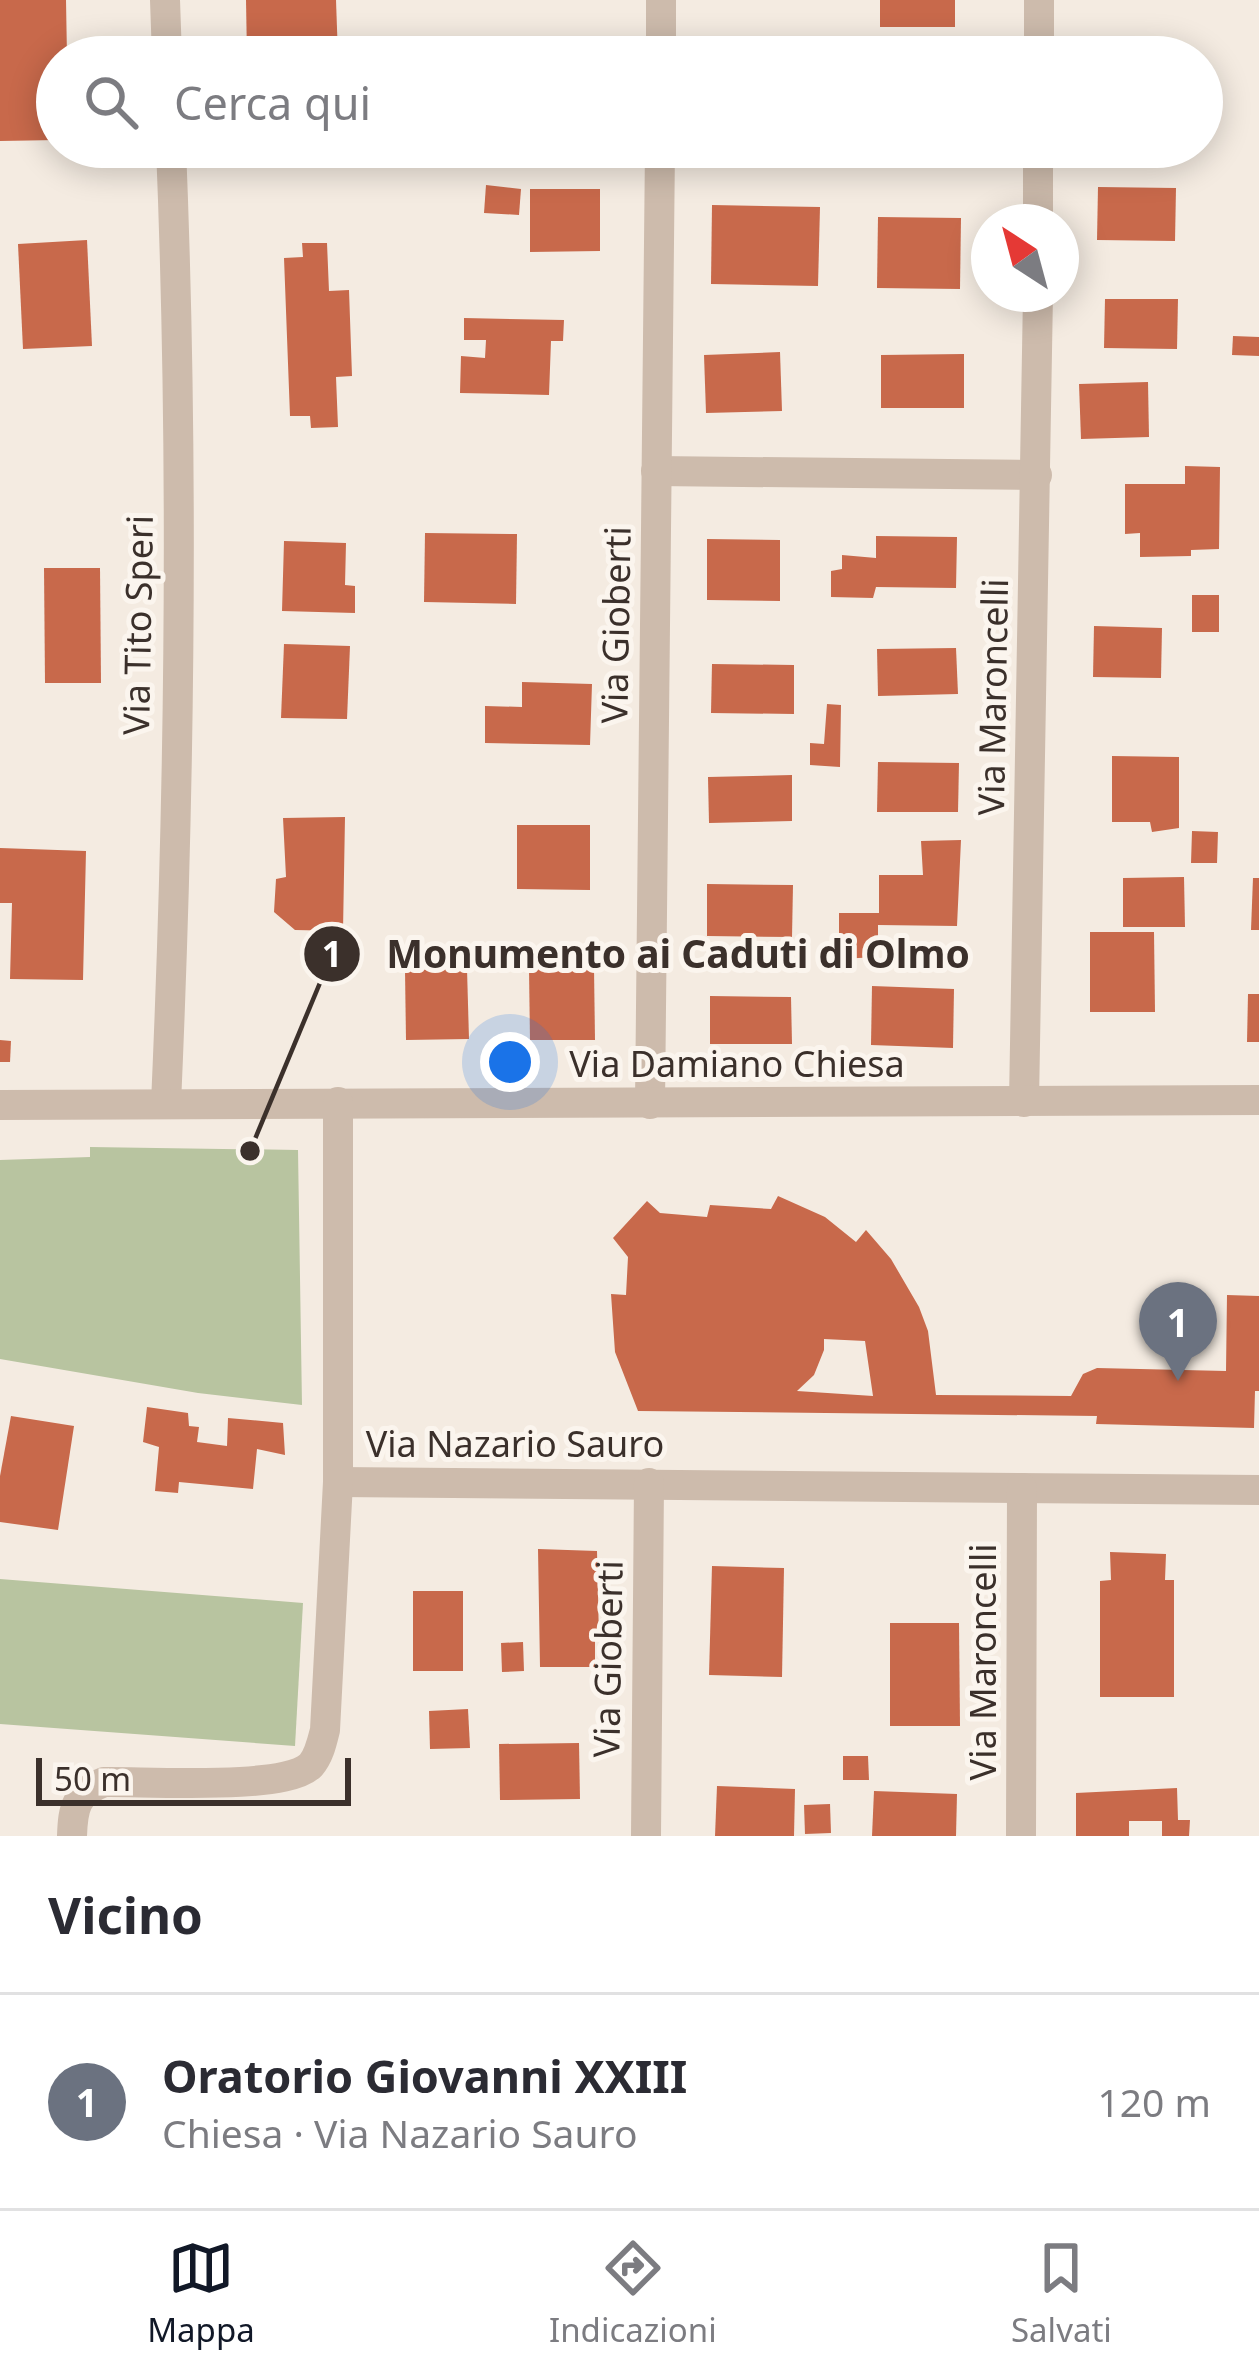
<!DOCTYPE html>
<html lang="it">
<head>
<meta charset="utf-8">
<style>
	body { margin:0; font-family:"Noto Sans",sans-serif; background:#f2f2f3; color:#2b2b33 }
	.compass { position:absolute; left:971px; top:204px; width:108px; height:108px; border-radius:50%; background:#fff; box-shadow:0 6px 30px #0003; rotate:324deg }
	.scale { position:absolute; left:36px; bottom:30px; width:315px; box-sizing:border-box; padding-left:12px; border:6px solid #3b302b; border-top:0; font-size:33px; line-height:42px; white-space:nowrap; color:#3b302b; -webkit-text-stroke:9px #fbf5ee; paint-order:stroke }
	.you { position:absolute; left:510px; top:1062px; width:42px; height:42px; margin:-30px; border:9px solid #fff; border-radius:50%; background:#1a73e8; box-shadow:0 0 0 18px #1a73e833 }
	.badge { display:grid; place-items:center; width:78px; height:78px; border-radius:50%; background:#111827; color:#fff; font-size:39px; font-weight:700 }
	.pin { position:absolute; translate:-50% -99px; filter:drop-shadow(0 3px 6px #0008) }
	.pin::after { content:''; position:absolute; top:63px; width:42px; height:36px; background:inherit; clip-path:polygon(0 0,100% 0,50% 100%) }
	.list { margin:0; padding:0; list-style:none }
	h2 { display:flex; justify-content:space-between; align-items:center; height:156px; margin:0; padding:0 48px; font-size:51px }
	h2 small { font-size:39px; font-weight:400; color:#7c7c81 }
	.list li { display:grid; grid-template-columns:78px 1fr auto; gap:36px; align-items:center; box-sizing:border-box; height:216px; padding:0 48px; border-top:3px solid #e1e1e2 }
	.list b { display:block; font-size:45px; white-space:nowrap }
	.list p { margin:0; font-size:39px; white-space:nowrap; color:#7c7c81 }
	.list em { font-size:39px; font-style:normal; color:#7c7c81 }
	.icon { flex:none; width:66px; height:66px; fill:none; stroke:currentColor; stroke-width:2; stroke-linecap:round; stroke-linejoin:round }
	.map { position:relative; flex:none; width:1259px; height:1836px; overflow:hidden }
	.search { position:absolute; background:#fff; box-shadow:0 6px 30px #0003; left:36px; right:36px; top:36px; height:132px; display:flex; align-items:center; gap:30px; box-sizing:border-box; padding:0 42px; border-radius:66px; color:#7c7c81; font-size:45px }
	.sheet { height:372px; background:#fff }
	nav { display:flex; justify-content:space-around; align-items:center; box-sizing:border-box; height:168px; border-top:3px solid #e1e1e2; background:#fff; font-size:33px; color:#7c7c81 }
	nav a { display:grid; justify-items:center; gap:6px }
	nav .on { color:#111827 }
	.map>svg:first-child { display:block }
</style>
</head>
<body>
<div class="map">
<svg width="1259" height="1836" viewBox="0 0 1259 1836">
	<rect width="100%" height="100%" fill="#f4ebe1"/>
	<g fill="#b8c4a0">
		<path d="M90 1147 298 1150 302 1405 198 1393 0 1359V1160L90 1157Z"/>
		<path d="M0 1579 303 1603 295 1746 0 1724Z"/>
	</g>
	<g fill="#c8694b" fill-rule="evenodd">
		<path d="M0 0H66L67 57H57V140L0 141Z"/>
		<path d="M246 0H336L338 57H247Z"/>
		<rect x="880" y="0" width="75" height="27"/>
		<path d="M903 147H971V156L902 154Z"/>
		<path d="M486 185 521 189 519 215 484 213Z"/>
		<path d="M1098 187 1176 188 1175 241 1097 240Z"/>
		<path d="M530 189H600V251L530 252Z"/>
		<path d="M712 205 820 207 818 286 711 284Z"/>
		<path d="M878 217 961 218 960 289 877 288Z"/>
		<path d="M87 240 92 346 23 349 18 244Z"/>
		<path d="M302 243H327L329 291 349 290 352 376 336 377 338 427 311 428 310 416H290L284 258 303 257Z"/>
		<path d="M1105 299H1178L1177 349 1104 348Z"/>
		<path d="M464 318 564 320 563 341H551L549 395 460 393 461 356 485 358 486 340H464Z"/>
		<path d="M1233 336 1259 337V356L1232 355Z"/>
		<path d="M780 352 782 411 706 413 704 355Z"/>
		<path d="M964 354V408H881V355Z"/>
		<path d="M1148 382 1149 437 1081 439 1079 384Z"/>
		<path d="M1185 466 1220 467 1219 549 1191 550V556L1140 557V533L1125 534V484H1185Z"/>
		<path d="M425 533 517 534 516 604 424 602Z"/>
		<path d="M876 536 957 537 956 588 876 587 873 598 831 597V571L842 569V555L876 558Z"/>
		<path d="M707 539 780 540V601L707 600Z"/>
		<path d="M284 541 346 543 345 585 355 586V613L282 611Z"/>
		<path d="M44 568H100L101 683H45Z"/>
		<rect x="1192" y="595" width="27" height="37"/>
		<path d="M1094 626 1162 628 1161 678 1093 677Z"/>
		<path d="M284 644 350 646 347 719 281 718Z"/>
		<path d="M956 648 958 694 878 696 877 649Z"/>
		<path d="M712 664 794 665V714L711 713Z"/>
		<path d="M522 682 592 684 590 745 485 743V706L522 707Z"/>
		<path d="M827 704 841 705 840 767 810 765V743L824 744Z"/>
		<path d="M1112 756 1179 757V828L1152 832 1150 822H1112Z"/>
		<path d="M878 762 959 763 958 812H877Z"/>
		<path d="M792 775V821L709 823 708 777Z"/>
		<path d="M345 817 343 931 295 930 274 912 276 879 286 877 283 818Z"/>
		<path d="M517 825H590V890L517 889Z"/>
		<path d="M1192 831 1218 832 1217 863H1191Z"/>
		<path d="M961 840 957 926 878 925V957L839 959V913H879V875H923L921 841Z"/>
		<path d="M0 848 86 851 83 980 10 979 12 903H0Z"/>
		<path d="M1184 877 1185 927H1123V878Z"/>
		<path d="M1253 878H1259V930H1251Z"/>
		<path d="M707 884 793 885 792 937 707 936Z"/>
		<path d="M1090 932H1154L1155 1012H1090Z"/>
		<path d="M594 968 595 1040H530L529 969Z"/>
		<path d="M467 969 469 1039 406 1040 405 970Z"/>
		<path d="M872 986 954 989 953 1048 871 1045Z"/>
		<path d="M1248 994H1259V1042H1247Z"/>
		<path d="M710 996 791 997 792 1044H710Z"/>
		<path d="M0 1040 11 1041 10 1062H0Z"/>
		<path d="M778 1196 825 1217 856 1242 866 1230 891 1259 919 1307 928 1331 936 1395 1071 1396 1083 1374 1097 1368 1226 1371 1227 1295 1259 1296V1391H1255L1254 1428 1096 1424 1097 1416 638 1411 615 1352 611 1294 626 1295 628 1257 613 1238 647 1201 660 1213 707 1217 710 1205 771 1209ZM824 1339 865 1341 873 1396 797 1391 814 1375 824 1350Z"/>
		<path d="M147 1407 188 1413 189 1426 199 1427 197 1442 227 1446 228 1418 283 1423 285 1455 257 1449 253 1489 179 1482 178 1493 155 1491 159 1447 143 1442Z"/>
		<path d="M11 1416 74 1426 58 1530 0 1522V1476Z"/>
		<path d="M538 1549 597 1551 599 1640H595V1667H540Z"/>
		<path d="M1110 1552 1166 1554 1165 1580H1174V1697H1100V1581L1111 1580Z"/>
		<path d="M712 1566 784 1568 782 1677 709 1675Z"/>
		<rect x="413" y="1591" width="50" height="80"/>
		<path d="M890 1623H959L960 1726H890Z"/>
		<path d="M523 1642 524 1671 502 1672 501 1643Z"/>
		<path d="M468 1709 470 1748 430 1749 429 1711Z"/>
		<path d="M579 1743 580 1799 500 1800 499 1744Z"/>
		<path d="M843 1756H868L869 1780H843Z"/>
		<path d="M717 1786 795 1789 794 1836H715Z"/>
		<path d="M1177 1788 1178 1820H1190L1189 1836H1162V1821H1129V1836H1076V1793Z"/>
		<path d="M874 1791 957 1794 956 1836H872Z"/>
		<path d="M830 1804 831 1833 805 1834 804 1805Z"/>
	</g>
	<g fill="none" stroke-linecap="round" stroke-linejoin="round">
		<g stroke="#cdbbac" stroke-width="30">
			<path d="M165 0 167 57"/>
			<path d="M661 57V0"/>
			<path d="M1039 57V0"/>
			<path d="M1038 222V147"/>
			<path d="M656 471 1037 475"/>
			<path d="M1024 1102 1038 294"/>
			<path d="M166 1104C180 785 184 466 171 147"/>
			<path d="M650 1104 660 147"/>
			<path d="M0 1105 1259 1100"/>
			<path d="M338 1482 1259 1490"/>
			<path d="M72 1836C73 1807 76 1793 104 1782 144 1781 287 1791 311 1765 319 1756 322 1742 325 1730L338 1482V1102"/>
			<path d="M646 1836 649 1483"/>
			<path d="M1021 1836 1022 1488"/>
		</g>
	</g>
	<g text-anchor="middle" stroke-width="10" stroke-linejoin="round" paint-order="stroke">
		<g font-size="36" fill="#3b302b" stroke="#fbf5ee">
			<text transform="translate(138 625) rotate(-89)" y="13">Via Tito Speri</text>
			<text transform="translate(616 625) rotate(-89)" y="13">Via Gioberti</text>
			<text transform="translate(993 697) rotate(-89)" y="13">Via Maroncelli</text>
			<text x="737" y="1077">Via Damiano Chiesa</text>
			<text x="515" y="1457">Via Nazario Sauro</text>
			<text transform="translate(608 1659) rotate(-89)" y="13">Via Gioberti</text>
			<text transform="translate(983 1662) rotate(-90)" y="13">Via Maroncelli</text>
		</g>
	</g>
	<path fill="none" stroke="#3b302b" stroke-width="4.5" d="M250 1151L332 954"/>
	<g fill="#3b302b" stroke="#fbf5ee" stroke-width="4.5">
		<circle cx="250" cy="1151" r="12"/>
		<circle cx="332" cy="954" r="30"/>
	</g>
	<g font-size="36" text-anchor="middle" font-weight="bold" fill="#fff">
		<text x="332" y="967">1</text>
	</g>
	<g font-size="39" text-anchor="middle" font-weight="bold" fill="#3b302b" stroke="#fbf5ee" stroke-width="10" stroke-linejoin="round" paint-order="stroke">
		<text x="678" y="968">Monumento ai Caduti di Olmo</text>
	</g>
</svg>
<svg class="compass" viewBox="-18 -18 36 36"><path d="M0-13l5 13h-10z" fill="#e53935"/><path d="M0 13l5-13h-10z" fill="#7c7c81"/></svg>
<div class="scale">50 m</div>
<div class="you"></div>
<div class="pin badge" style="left:1178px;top:1381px;background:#6b7280">1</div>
<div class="search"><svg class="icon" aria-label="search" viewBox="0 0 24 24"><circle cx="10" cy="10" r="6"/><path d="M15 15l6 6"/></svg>Cerca qui</div>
</div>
<section class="sheet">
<h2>Vicino<small></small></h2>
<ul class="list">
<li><span class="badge" style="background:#6b7280">1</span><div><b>Oratorio Giovanni XXIII</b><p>Chiesa · Via Nazario Sauro</p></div><em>120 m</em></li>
</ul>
</section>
<nav>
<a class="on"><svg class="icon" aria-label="map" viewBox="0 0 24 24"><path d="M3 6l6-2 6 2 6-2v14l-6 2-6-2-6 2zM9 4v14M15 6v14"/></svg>Mappa</a>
<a><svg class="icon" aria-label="directions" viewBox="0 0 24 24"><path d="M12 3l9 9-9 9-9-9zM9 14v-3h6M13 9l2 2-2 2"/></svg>Indicazioni</a>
<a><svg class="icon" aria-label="saved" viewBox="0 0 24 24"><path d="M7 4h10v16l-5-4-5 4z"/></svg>Salvati</a>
</nav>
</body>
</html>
